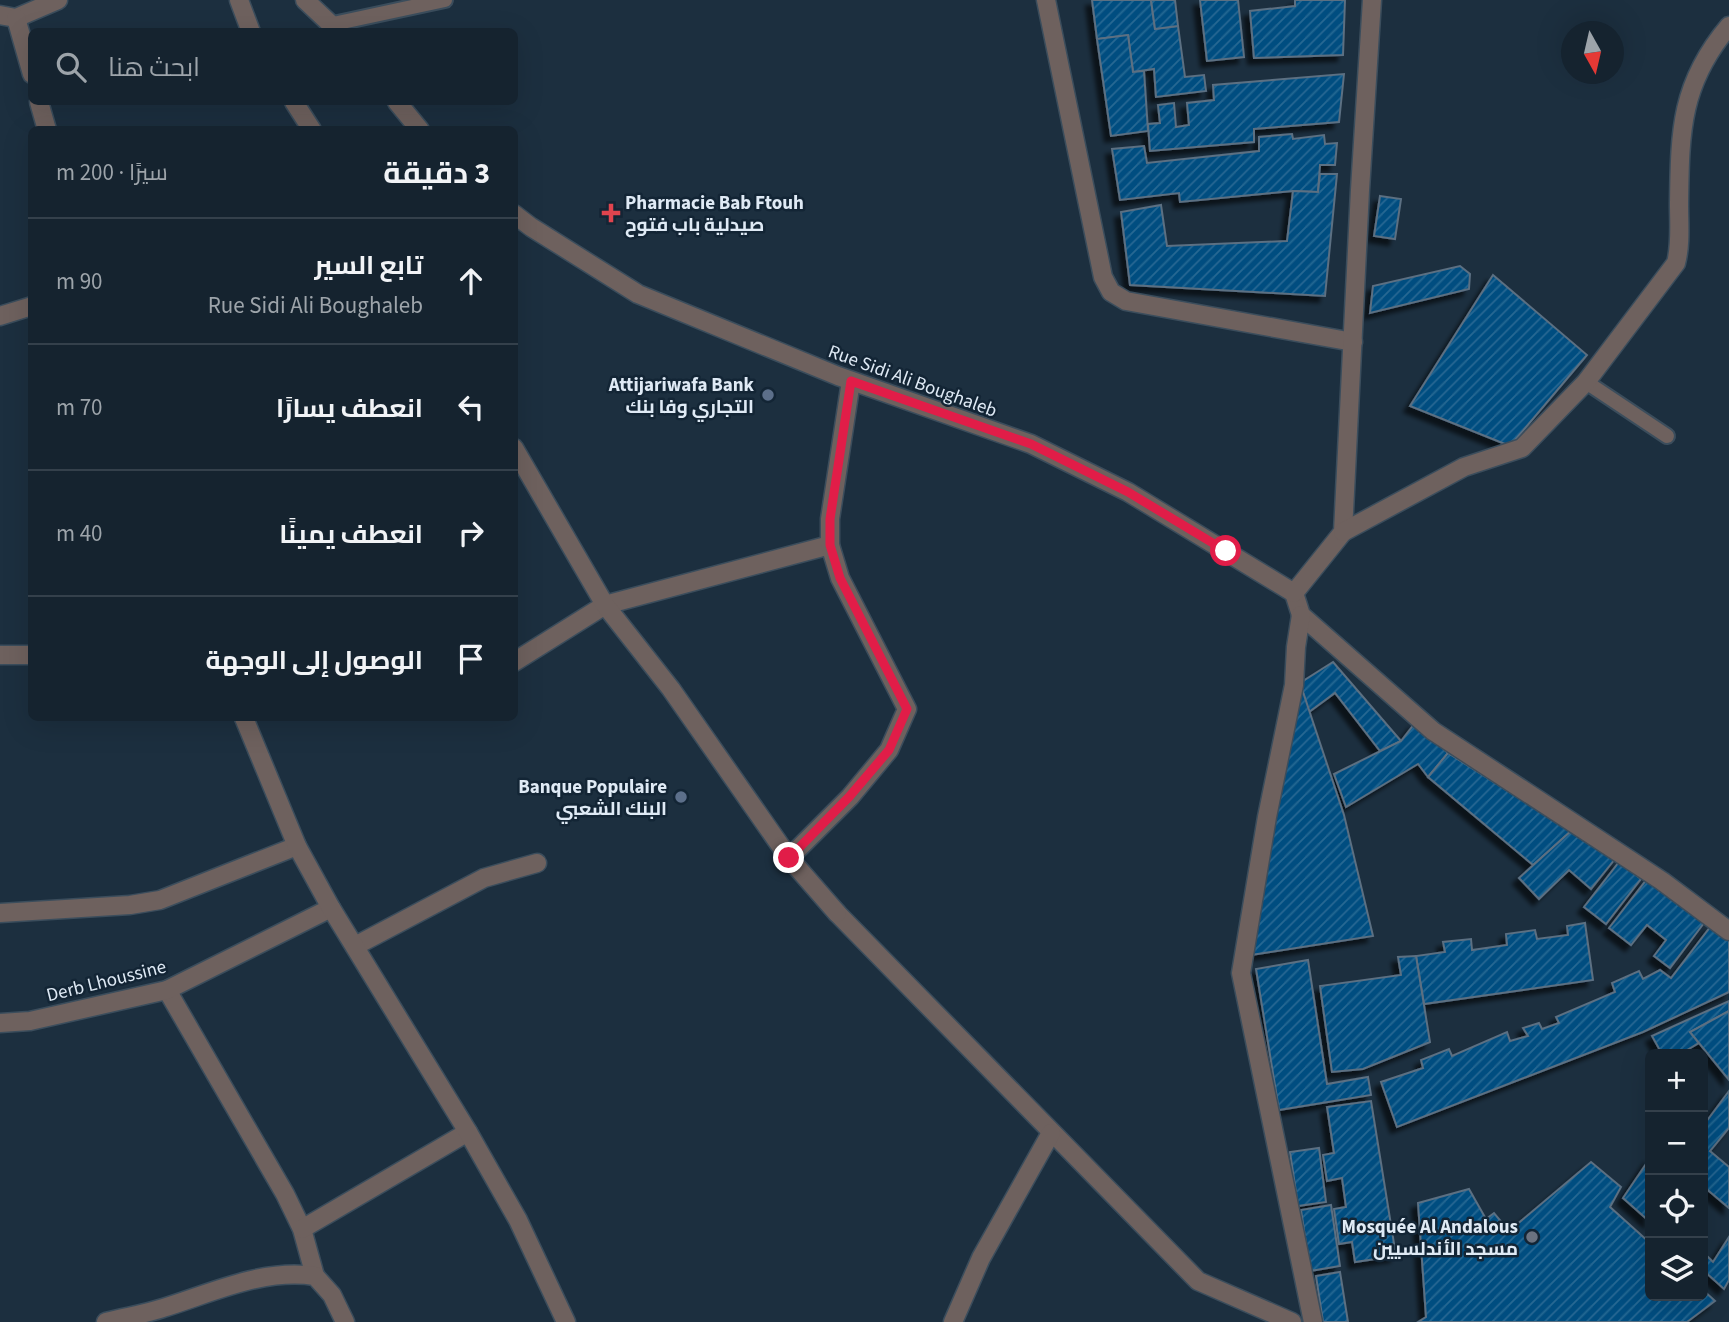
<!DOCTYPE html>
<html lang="ar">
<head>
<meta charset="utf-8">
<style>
	body { margin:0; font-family:"Source Sans 3",Cairo,sans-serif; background:#1e2b37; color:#f1f3f6; direction:rtl }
	.controls { position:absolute; right:21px; bottom:21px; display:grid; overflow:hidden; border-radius:10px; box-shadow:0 7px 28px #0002 }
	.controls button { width:63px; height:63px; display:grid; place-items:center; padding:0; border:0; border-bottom:2px solid #34404b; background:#15232f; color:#f1f3f6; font:35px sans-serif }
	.compass { position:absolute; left:1561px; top:21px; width:63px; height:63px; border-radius:50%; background:#15232f; box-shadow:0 7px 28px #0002; rotate:172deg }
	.stop { position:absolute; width:21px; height:21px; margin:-16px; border:5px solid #e11d48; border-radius:50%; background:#fff }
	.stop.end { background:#e11d48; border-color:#fff; box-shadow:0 2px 7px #0008 }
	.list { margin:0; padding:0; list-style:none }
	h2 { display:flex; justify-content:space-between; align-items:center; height:91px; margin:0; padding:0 28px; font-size:30px }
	h2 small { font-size:23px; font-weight:400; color:#9da4aa }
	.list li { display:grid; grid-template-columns:46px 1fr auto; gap:21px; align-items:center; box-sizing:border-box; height:126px; padding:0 28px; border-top:2px solid #34404b }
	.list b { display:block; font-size:26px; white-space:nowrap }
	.list p { margin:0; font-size:23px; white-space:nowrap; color:#9da4aa }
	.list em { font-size:23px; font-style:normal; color:#9da4aa }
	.icon { flex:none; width:38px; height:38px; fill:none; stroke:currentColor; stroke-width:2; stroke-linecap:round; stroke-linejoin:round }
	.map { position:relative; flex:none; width:1729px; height:1322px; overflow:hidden; direction:ltr }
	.search { position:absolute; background:#15232f; box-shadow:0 7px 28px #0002; left:28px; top:28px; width:490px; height:77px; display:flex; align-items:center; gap:18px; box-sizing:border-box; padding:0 24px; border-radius:10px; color:#9da4aa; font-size:26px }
	.panel { position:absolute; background:#15232f; box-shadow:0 7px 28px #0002; left:28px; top:126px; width:490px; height:595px; border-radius:10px; direction:rtl }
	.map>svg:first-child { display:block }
</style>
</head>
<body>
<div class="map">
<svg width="1729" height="1322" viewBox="0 0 1729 1322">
	<defs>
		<pattern id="building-hatch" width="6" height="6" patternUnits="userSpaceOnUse" patternTransform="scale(1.75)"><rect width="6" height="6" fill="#024e80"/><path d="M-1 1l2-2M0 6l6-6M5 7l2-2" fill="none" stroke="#266893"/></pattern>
		<filter id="shadow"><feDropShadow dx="-6" dy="6" stdDeviation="2" flood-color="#0009"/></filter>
	</defs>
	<rect width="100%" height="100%" fill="#1c2f3f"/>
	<g fill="url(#building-hatch)" stroke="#5b6f82" stroke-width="2" filter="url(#shadow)">
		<path d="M1092 0H1151L1155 29 1178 26 1185 77 1204 75 1206 91 1156 97 1154 69 1133 72 1128 35 1097 39Z"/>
		<path d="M1151 0H1175L1178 26 1155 29Z"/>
		<path d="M1200 0H1238L1244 57 1207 61Z"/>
		<path d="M1295 0H1345L1343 55 1254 58 1250 11 1295 6Z"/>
		<path d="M1128 35 1133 72 1144 71 1148 131 1111 136 1097 39Z"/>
		<path d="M1344 74 1339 122 1254 129V142L1150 151 1148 124 1160 123 1158 105 1174 103 1176 127 1189 125 1187 103 1214 100 1213 85Z"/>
		<path d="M1292 134 1293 139 1324 135 1325 144 1337 143 1335 165H1320L1318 192 1293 191 1180 202 1179 193 1120 200 1112 149 1144 146 1147 163 1259 151V137Z"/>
		<path d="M1320 174H1337L1325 296 1130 285 1121 212 1161 205 1167 246 1287 241 1293 191 1318 192Z"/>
		<path d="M1380 196 1401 199 1395 239 1374 236Z"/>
		<path d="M1460 266 1470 274 1469 289 1370 313 1373 286Z"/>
		<path d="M1493 275 1587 355 1510 446 1410 406Z"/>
		<path d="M1333 662 1401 741 1380 751 1335 693 1309 712 1300 683Z"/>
		<path d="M1300 683 1344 815 1373 936 1251 955Z"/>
		<path d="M1415 723 1448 753 1428 777 1418 764 1346 807 1334 774 1401 741Z"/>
		<path d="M1448 753 1571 831 1533 865 1428 777Z"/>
		<path d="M1571 831 1615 859 1591 889 1569 870 1539 899 1519 878Z"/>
		<path d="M1619 862 1641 879 1606 924 1584 907Z"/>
		<path d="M1647 879 1704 923 1670 968 1654 956 1666 940 1647 925 1631 945 1609 928Z"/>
		<path d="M1585 923 1593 980 1424 1004 1416 956 1445 952 1443 942 1471 939 1472 950 1507 945 1506 934 1535 930 1537 939 1568 935 1567 926Z"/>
		<path d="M1711 926 1729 939V992L1643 1032 1397 1127 1381 1082 1423 1068 1421 1060 1449 1049 1452 1056 1507 1032 1510 1041 1528 1036 1523 1028 1539 1023 1542 1029 1559 1023 1556 1017 1615 992 1612 983 1639 971 1643 979 1660 970 1671 978Z"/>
		<path d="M1416 956 1430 1042 1363 1069 1332 1072 1320 986 1401 975 1398 957Z"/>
		<path d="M1308 960 1327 1084 1368 1077 1371 1095 1279 1110 1256 969Z"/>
		<path d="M1729 1001V1011L1690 1032 1699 1043 1680 1054H1662L1652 1036Z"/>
		<path d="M1729 1011V1080L1690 1032Z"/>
		<path d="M1729 1091V1128L1710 1151 1729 1167V1208L1703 1186V1126Z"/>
		<path d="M1371 1101 1396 1256 1355 1262 1352 1242 1339 1244 1334 1209 1346 1207 1342 1178 1327 1181 1323 1155 1334 1153 1327 1107Z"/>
		<path d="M1319 1148 1326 1202 1298 1206 1290 1152Z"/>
		<path d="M1650 1158V1222L1623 1198Z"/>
		<path d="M1591 1162 1621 1187 1610 1207 1650 1243V1296H1703V1290L1715 1301 1687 1322H1418L1426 1317 1418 1203 1469 1189 1486 1219 1494 1213 1509 1231Z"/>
		<path d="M1331 1205 1340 1266 1310 1271 1301 1210Z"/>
		<path d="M1729 1237V1280L1724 1289 1703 1270V1252L1713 1262Z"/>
		<path d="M1340 1272 1348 1322H1323L1316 1276Z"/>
	</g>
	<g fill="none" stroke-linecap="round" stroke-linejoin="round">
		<g stroke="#3b4d5c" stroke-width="18">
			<g id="service">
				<path d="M333 24 445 0"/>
				<path d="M1586 382 1667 436"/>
			</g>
		</g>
		<g stroke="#3b4d5c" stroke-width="21">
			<g id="pedestrian">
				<path d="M0 316 32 306"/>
				<path d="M1294 593 1301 615 1433 731 1662 881 1729 931"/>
				<path d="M1301 615 1296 647 1294 685 1267 817 1241 973 1313 1322"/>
				<path d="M0 655H32"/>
				<path d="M514 662 605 605 830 545"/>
				<path d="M789 858 850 797 889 750 907 709 840 578 830 545V519L851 381"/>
				<path d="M0 913 130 905 160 900 297 846"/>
				<path d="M837 913 1198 1281 1292 1322"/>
				<path d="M355 946 484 878 537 863"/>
				<path d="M167 990 285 1194 302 1229 315 1276"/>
				<path d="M0 1023 30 1021 167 990 331 908"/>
				<path d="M302 1229 468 1132"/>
				<path d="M953 1322 981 1258 1051 1133"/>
			</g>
		</g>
		<g stroke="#3b4d5c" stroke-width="21">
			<g id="minor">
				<path d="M239 0 251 32"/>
				<path d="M305 0 339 32"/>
				<path d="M1046 0 1103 277 1111 292 1126 301 1353 342"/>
				<path d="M0 15 16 18 58 0"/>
				<path d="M16 18 32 74"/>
				<path d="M39 102 47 130"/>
				<path d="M294 102 312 130"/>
				<path d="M397 102 420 130"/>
				<path d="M514 214 531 227 638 294 838 376 1031 444 1128 492 1294 593 1343 532 1360 190 1372 0"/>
				<path d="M514 448 605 605 671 689 789 858 837 913"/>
				<path d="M1343 532 1464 467 1522 448 1586 382 1676 263C1681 244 1679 224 1679 204 1680 132 1680 84 1729 26"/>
				<path d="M244 718 297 846 331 908 468 1132 518 1220 566 1322"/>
				<path d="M106 1322C125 1317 145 1314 163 1308 212 1293 263 1268 315 1276L332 1295 345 1322"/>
			</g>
		</g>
		<use href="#service" stroke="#6e615e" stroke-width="14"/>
		<use href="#pedestrian" stroke="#6e615e" stroke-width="18"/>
		<use href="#minor" stroke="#6e615e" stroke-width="18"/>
	</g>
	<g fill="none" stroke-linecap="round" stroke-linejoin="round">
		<path stroke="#e11d48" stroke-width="9" d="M789 858 849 797 889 750 907 709 840 578 830 545V519L851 381 1031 444 1128 492 1226 551"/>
	</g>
	<path fill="#e0444e" stroke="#132535" stroke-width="2.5" d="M607.5 202.5h7v7h7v7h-7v7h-7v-7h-7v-7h7z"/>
	<g fill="#5c6f8a" stroke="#132535" stroke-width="2.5">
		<circle cx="768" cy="395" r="7"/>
		<circle cx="681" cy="797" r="7"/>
	</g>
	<circle fill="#6b7280" stroke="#132535" stroke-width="2.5" cx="1532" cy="1237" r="7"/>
	<g text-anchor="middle" stroke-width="5" stroke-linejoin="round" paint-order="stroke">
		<g font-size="19" font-weight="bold" fill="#dfeaf5" stroke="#132535" text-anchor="end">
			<text x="625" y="209" text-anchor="start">Pharmacie Bab Ftouh<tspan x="625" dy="22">صيدلية باب فتوح</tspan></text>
			<text x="754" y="391">Attijariwafa Bank<tspan x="754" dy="22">التجاري وفا بنك</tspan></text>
			<text x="667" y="793">Banque Populaire<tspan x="667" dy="22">البنك الشعبي</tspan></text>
			<text x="1518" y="1233">Mosquée Al Andalous<tspan x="1518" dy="22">مسجد الأندلسيين</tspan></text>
		</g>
		<g font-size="19" fill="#dfeaf5" stroke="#132535">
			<text transform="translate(913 380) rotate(20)" y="7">Rue Sidi Ali Boughaleb</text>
			<text transform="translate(106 980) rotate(-14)" y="7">Derb Lhoussine</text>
		</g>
	</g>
</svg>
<div class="controls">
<button>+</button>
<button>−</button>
<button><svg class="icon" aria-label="locate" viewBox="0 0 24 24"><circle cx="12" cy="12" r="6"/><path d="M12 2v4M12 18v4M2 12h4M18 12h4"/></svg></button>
<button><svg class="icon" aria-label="layers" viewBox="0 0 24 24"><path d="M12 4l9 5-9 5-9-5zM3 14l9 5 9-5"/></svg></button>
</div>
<svg class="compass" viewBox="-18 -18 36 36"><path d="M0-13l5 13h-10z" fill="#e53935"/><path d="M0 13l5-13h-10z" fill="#9da4aa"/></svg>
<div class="stop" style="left:1226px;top:551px"></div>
<div class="stop end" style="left:789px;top:858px"></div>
<div class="search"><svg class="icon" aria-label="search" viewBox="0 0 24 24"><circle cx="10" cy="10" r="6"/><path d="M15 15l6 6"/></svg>ابحث هنا</div>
<section class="panel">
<h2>3 دقيقة<small>سيرًا · 200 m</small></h2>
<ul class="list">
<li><svg class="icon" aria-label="ahead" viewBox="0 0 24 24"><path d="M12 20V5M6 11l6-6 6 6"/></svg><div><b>تابع السير</b><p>Rue Sidi Ali Boughaleb</p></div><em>90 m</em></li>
<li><svg class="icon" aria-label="left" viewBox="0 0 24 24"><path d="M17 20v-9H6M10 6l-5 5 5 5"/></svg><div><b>انعطف يسارًا</b></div><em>70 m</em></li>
<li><svg class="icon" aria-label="right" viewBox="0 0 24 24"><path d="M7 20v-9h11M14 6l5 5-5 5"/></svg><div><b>انعطف يمينًا</b></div><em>40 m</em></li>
<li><svg class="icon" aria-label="arrive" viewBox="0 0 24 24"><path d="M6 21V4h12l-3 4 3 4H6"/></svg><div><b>الوصول إلى الوجهة</b></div></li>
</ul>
</section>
</div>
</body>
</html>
